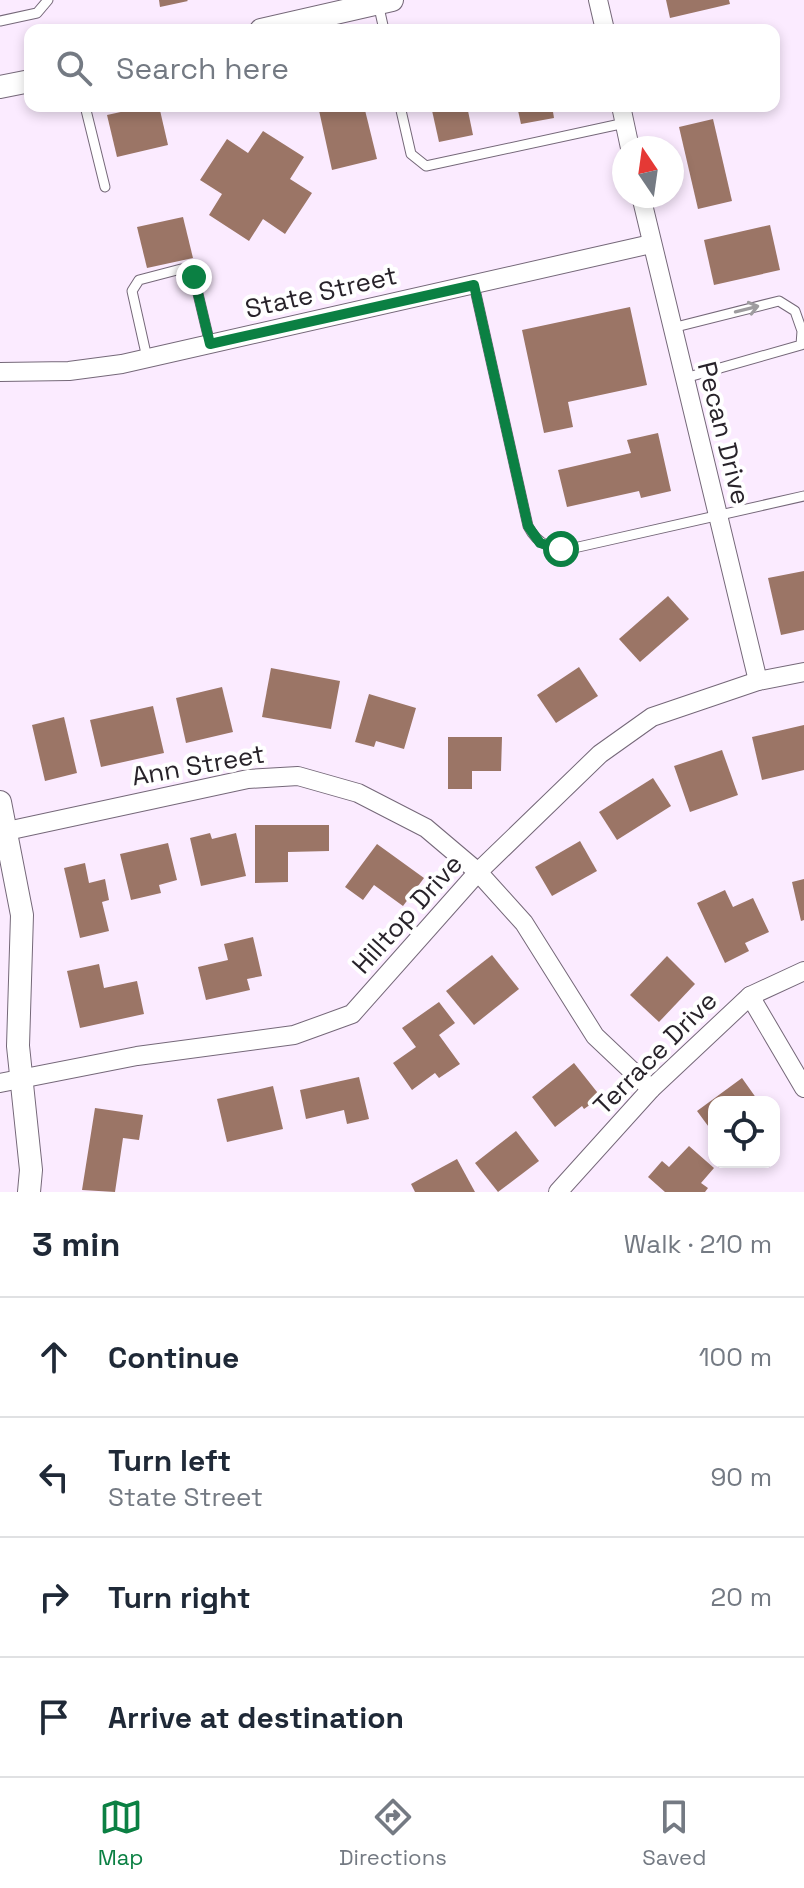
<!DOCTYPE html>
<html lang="en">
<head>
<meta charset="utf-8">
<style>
	body { margin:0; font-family:"Space Grotesk",sans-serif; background:#f2f2f3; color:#1f2937 }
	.controls { position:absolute; right:24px; bottom:24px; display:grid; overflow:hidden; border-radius:16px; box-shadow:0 4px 12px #0003 }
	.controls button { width:72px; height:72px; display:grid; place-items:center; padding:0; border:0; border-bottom:2px solid #e0e1e3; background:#fff; color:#1f2937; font:40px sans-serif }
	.compass { position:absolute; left:612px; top:136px; width:72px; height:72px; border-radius:50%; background:#fff; box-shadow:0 4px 12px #0003; rotate:347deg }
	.stop { position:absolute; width:24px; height:24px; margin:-18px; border:6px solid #0b8043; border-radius:50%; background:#fff }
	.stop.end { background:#0b8043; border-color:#fff; box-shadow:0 2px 8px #0008 }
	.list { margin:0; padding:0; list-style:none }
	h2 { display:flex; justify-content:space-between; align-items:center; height:104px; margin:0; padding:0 32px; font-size:34px }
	h2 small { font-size:26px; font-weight:400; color:#747a83 }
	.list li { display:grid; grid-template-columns:52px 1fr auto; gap:24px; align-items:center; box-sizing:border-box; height:120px; padding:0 32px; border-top:2px solid #e0e1e3 }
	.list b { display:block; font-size:30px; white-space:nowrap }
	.list p { margin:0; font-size:26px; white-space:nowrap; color:#747a83 }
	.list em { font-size:26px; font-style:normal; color:#747a83 }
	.icon { flex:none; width:44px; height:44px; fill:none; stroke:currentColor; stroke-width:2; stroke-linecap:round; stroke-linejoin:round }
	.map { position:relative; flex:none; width:804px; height:1192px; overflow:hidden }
	.search { position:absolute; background:#fff; box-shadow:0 4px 12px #0003; left:24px; right:24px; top:24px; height:88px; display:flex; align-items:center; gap:20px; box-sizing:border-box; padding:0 28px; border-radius:16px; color:#747a83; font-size:30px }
	.sheet { height:584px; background:#fff }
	nav { display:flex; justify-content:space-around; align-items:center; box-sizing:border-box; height:112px; border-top:2px solid #e0e1e3; background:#fff; font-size:22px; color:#747a83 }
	nav a { display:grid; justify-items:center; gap:4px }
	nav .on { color:#0b8043 }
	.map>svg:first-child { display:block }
</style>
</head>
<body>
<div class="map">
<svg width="804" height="1192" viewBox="0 0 804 1192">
	<rect width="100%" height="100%" fill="#fbebff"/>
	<g fill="#9b7566">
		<path d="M159 0H187L188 1 160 7Z"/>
		<path d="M666 0H729L730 4 670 18Z"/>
		<path d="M148 106H159L168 145 117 157 107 115Z"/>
		<path d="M318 106H364L377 159 332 170Z"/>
		<path d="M431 106H467L473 135 439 142Z"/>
		<path d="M517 106H552L554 118 521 124Z"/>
		<path d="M713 119 732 201 698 209 679 127Z"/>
		<path d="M263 131 304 157 290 179 312 193 285 234 263 219 249 241 209 215 222 194 200 180 227 139 248 153Z"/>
		<path d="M183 217 193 258 147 268 137 227Z"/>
		<path d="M770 225 780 270 714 285 704 240Z"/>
		<path d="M630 307 647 385 568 402 573 427 544 433 522 330Z"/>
		<path d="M658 433 671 491 641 498 639 491 567 507 558 470 631 453 627 440Z"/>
		<path d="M804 571V630L781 635 768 578Z"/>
		<path d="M668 596 689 619 640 662 619 639Z"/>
		<path d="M579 667 598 696 556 723 537 695Z"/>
		<path d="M271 668 340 681 331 729 262 717Z"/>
		<path d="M222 687 233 732 186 743 176 698Z"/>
		<path d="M369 694 416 708 404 749 376 741 374 747 355 742Z"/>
		<path d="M153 706 164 753 101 767 90 720Z"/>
		<path d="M64 717 77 773 45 781 32 725Z"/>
		<path d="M804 725V770L762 780 752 737Z"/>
		<path d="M448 737H502L501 771H472V789H448Z"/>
		<path d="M722 750 738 795 690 812 674 766Z"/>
		<path d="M653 778 671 806 617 840 599 812Z"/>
		<path d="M255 825H329V851L288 852V882L255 883Z"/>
		<path d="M210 833 212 839 236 833 246 876 201 886 190 838Z"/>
		<path d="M580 841 597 871 552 896 535 867Z"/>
		<path d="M168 843 177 880 159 885 161 893 131 900 120 854Z"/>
		<path d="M377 844 424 878 403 906 374 885 363 900 345 887Z"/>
		<path d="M85 863 89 883 105 879 109 900 102 902 109 931 80 938 64 868Z"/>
		<path d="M804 879V920L801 921 792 882Z"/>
		<path d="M725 890 733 907 753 898 769 932 745 943 749 951 725 963 697 903Z"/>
		<path d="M253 937 262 976 247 979 250 990 206 1000 198 967 228 960 224 944Z"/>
		<path d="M492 955 519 989 474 1025 446 991Z"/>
		<path d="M667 956 695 984 659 1022 630 995Z"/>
		<path d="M99 964 104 988 137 981 144 1014 80 1028 67 971Z"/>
		<path d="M439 1002 455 1023 439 1035 460 1064 439 1078 435 1073 412 1090 393 1063 416 1047 402 1028Z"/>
		<path d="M574 1063 601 1097 584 1109 582 1106 555 1127 532 1097Z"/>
		<path d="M359 1077 369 1119 347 1124 344 1110 306 1119 300 1090Z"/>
		<path d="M742 1078 759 1102H714V1134L697 1111Z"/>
		<path d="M273 1086 283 1129 227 1142 217 1099Z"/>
		<path d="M95 1108 143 1115 139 1140 123 1138 115 1192 82 1190Z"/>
		<path d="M516 1131 539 1161 498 1192 475 1163Z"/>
		<path d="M689 1146 714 1168 701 1183 708 1188 705 1192H665L648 1177 662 1161 669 1167Z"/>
		<path d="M457 1159 475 1192H415L411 1184Z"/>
	</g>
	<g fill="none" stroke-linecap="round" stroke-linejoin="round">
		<g stroke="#756879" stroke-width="11">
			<g id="service">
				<path d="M378 3 384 30"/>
				<path d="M0 21 37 13 48 0"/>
				<path d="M85 106 105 187"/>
				<path d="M400 106 411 154 426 166 625 123"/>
				<path d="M474 285 528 526C538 546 553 550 574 548L804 496"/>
				<path d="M672 328 779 301 795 311 802 331 801 345 685 378"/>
				<path d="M147 358 132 291 139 280 181 269 194 277 210 344"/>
			</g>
		</g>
		<g stroke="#756879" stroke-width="20">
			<g id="minor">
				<path d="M598 0 605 30"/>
				<path d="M621 106 630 148"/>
				<path d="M641 196 758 681"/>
				<path d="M0 372 69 371 122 364 651 244"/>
				<path d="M7 831 248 779 298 776 358 793 426 828 478 872 524 923 595 1036 651 1089"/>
				<path d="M750 996 804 1088"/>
				<path d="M0 1083 137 1056 294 1035 352 1014 478 872 600 754 652 717 758 681 804 672"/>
				<path d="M558 1192 651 1089 750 996 804 971"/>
			</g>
		</g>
		<g stroke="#756879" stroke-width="24">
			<g id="tertiary">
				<path d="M261 30 392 0"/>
				<path d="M0 87 30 81"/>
				<path d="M0 802 22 915 18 1046 31 1170 29 1192"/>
			</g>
		</g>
		<use href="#service" stroke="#fff" stroke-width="9"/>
		<use href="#minor" stroke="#fff" stroke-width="18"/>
		<use href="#tertiary" stroke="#fff" stroke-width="22"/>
	</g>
	<defs><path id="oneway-shaft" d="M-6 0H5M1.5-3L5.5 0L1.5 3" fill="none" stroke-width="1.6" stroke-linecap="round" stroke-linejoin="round" transform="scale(2)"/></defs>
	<use stroke="#9e9c9f" href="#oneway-shaft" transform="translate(747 309) rotate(-14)"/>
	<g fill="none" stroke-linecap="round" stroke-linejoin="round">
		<path stroke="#0b8043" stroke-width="10" d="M194 277 210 344 474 285 528 526 540 543 561 549"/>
	</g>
	<g text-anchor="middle" stroke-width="8" stroke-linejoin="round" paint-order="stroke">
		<g font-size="26" fill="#28232a" stroke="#fff">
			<text transform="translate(321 292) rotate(-13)" y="9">State Street</text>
			<text transform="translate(724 433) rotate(76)" y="9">Pecan Drive</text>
			<text transform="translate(198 765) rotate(-10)" y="9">Ann Street</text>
			<text transform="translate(407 914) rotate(-48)" y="9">Hilltop Drive</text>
			<text transform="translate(655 1053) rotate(-45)" y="9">Terrace Drive</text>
		</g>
	</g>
</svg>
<div class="controls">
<button><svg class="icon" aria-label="locate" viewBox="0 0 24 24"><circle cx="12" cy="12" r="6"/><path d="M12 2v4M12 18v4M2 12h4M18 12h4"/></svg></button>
</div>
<svg class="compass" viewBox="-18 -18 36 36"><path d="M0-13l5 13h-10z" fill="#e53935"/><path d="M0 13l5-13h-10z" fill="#747a83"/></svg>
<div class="stop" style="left:561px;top:549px"></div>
<div class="stop end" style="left:194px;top:277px"></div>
<div class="search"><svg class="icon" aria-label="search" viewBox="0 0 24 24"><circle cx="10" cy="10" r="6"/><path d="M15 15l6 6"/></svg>Search here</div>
</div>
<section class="sheet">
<h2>3 min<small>Walk · 210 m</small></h2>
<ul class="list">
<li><svg class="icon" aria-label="ahead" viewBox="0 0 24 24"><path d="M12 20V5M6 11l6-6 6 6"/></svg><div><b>Continue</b></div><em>100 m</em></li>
<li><svg class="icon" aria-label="left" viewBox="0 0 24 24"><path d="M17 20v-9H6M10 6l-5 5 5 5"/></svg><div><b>Turn left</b><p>State Street</p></div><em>90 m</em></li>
<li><svg class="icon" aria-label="right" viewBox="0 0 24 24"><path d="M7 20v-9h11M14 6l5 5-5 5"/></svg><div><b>Turn right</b></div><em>20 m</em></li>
<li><svg class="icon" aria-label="arrive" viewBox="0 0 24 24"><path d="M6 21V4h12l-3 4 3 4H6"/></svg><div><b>Arrive at destination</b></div></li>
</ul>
</section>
<nav>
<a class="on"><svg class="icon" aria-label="map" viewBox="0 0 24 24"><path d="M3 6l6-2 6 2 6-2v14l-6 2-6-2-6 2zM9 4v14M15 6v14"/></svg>Map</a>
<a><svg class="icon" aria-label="directions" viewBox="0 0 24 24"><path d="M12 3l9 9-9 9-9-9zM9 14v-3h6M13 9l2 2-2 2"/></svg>Directions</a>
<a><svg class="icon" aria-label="saved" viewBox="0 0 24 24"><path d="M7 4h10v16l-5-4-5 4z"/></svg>Saved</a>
</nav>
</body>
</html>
